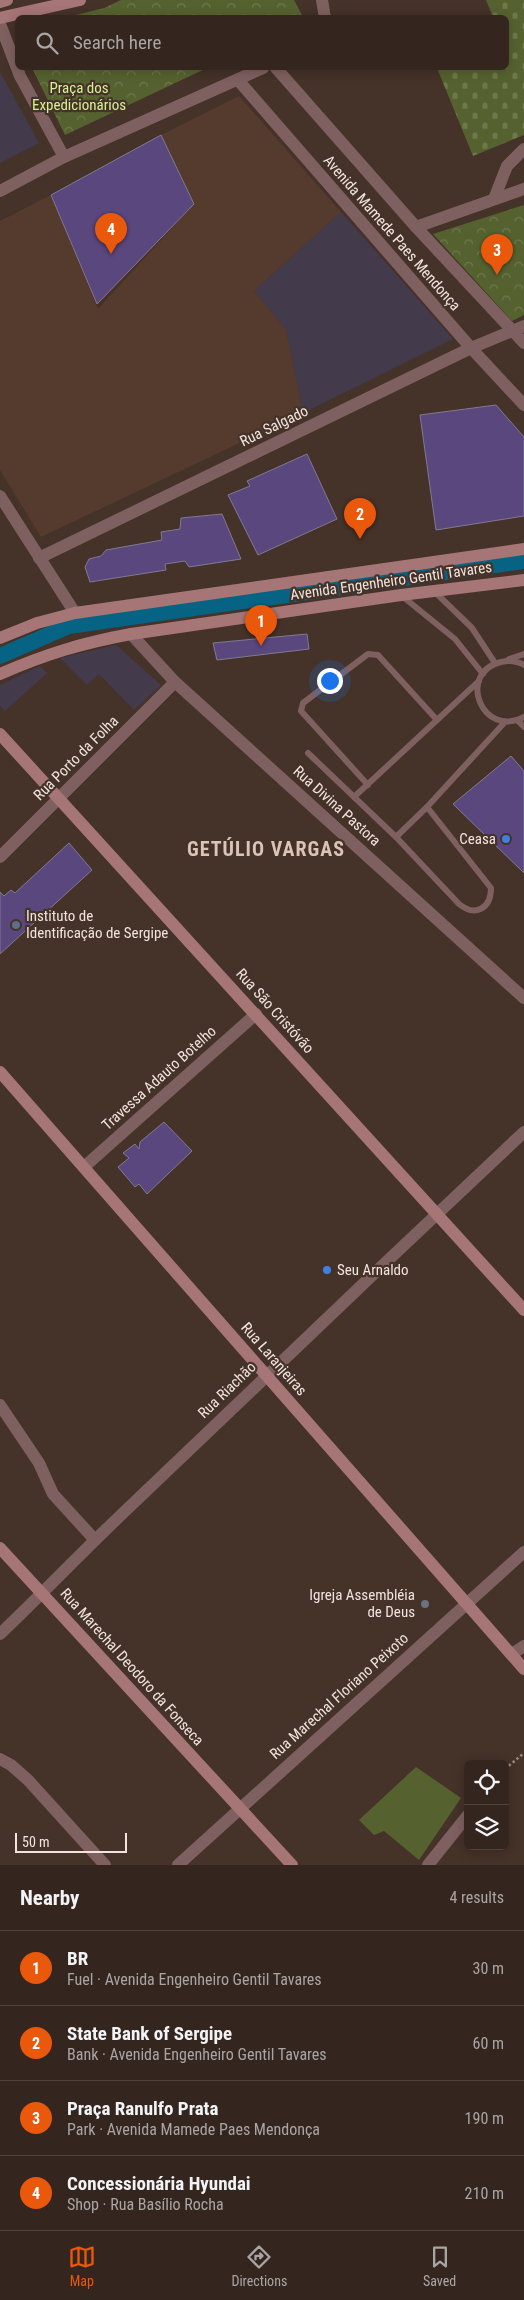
<!DOCTYPE html>
<html lang="en">
<head>
<meta charset="utf-8">
<style>
	body { margin:0; font-family:"Roboto Condensed",sans-serif; background:#3f322c; color:#f1f3f6 }
	.controls { position:absolute; right:15px; bottom:15px; display:grid; overflow:hidden; border-radius:8px; box-shadow:0 2px 12px #0003 }
	.controls button { width:45px; height:45px; display:grid; place-items:center; padding:0; border:0; border-bottom:1px solid #4e433d; background:#34261f; color:#f1f3f6; font:25px sans-serif }
	.scale { position:absolute; left:15px; bottom:12px; width:112px; box-sizing:border-box; padding-left:5px; border:2px solid #f1e4de; border-top:0; font-size:14px; line-height:18px; white-space:nowrap; color:#f1e4de; -webkit-text-stroke:4px #453229; paint-order:stroke }
	.you { position:absolute; left:329px; top:680px; width:18px; height:18px; margin:-12px; border:4px solid #fff; border-radius:50%; background:#1a73e8; box-shadow:0 0 0 8px #1a73e833 }
	.badge { display:grid; place-items:center; width:32px; height:32px; border-radius:50%; background:#ea580c; color:#fff; font-size:16px; font-weight:700 }
	.pin { position:absolute; translate:-50% -41px; filter:drop-shadow(0 1px 2px #0008) }
	.pin::after { content:''; position:absolute; top:26px; width:18px; height:15px; background:inherit; clip-path:polygon(0 0,100% 0,50% 100%) }
	.list { margin:0; padding:0; list-style:none }
	h2 { display:flex; justify-content:space-between; align-items:center; height:65px; margin:0; padding:0 20px; font-size:21px }
	h2 small { font-size:16px; font-weight:400; color:#a9a5a4 }
	.list li { display:grid; grid-template-columns:32px 1fr auto; gap:15px; align-items:center; box-sizing:border-box; height:75px; padding:0 20px; border-top:1px solid #4e433d }
	.list b { display:block; font-size:19px; white-space:nowrap }
	.list p { margin:0; font-size:16px; white-space:nowrap; color:#a9a5a4 }
	.list em { font-size:16px; font-style:normal; color:#a9a5a4 }
	.icon { flex:none; width:28px; height:28px; fill:none; stroke:currentColor; stroke-width:2; stroke-linecap:round; stroke-linejoin:round }
	.map { position:relative; flex:none; width:524px; height:1865px; overflow:hidden }
	.search { position:absolute; background:#34261f; box-shadow:0 2px 12px #0003; left:15px; right:15px; top:15px; height:55px; display:flex; align-items:center; gap:12px; box-sizing:border-box; padding:0 18px; border-radius:8px; color:#a9a5a4; font-size:19px }
	.sheet { height:365px; background:#34261f }
	nav { display:flex; justify-content:space-around; align-items:center; box-sizing:border-box; height:70px; border-top:1px solid #4e433d; background:#34261f; font-size:14px; color:#a9a5a4 }
	nav a { display:grid; justify-items:center; gap:2px }
	nav .on { color:#ea580c }
	.map>svg:first-child { display:block }
</style>
</head>
<body>
<div class="map">
<svg width="524" height="1865" viewBox="0 0 524 1865">
	<defs>
		<pattern id="cemetery-stones" width="16" height="16" patternUnits="userSpaceOnUse" patternTransform="scale(1.25)"><rect width="16" height="16" fill="#55622f"/><path d="M2 7V4a2 2 0 0 1 4 0v3zM10 15v-3a2 2 0 0 1 4 0v3z" fill="#6e784d"/></pattern>
		<pattern id="park-crowns" width="20" height="18" patternUnits="userSpaceOnUse" patternTransform="scale(1.25)"><rect width="20" height="18" fill="#55622f"/><path d="M2 6a3 3 0 1 1 6 0M12 15a3 3 0 1 1 6 0" fill="none" stroke="#6e784d"/></pattern>
	</defs>
	<rect width="100%" height="100%" fill="#453229"/>
	<g fill="#433b4c">
		<path d="M0 72 39 143 0 163Z"/>
		<path d="M341 212 453 339 303 413 286 330 254 291Z"/>
		<path d="M116 645 161 685 134 710 99 674 87 685 60 658Z"/>
		<path d="M40 666 47 673 5 711 0 706V685Z"/>
	</g>
	<path fill="#543b2d" d="M239 96 341 212 254 291 286 330 303 413 41 537 0 470V221L51 195 98 309 194 204 161 135Z"/>
	<path fill="#55622f" d="M416 1767 461 1798 419 1860 384 1831 374 1835 359 1820Z"/>
	<path fill="url(#cemetery-stones)" d="M486 0H524V135L473 156 437 68H506V18L493 17Z"/>
	<g fill="url(#park-crowns)">
		<path d="M121 0H294L303 17H68L104 8Z"/>
		<path d="M32 68H207L65 135Z"/>
		<path d="M524 205V315L512 321 433 234Z"/>
	</g>
	<g fill="none" stroke-linecap="round" stroke-linejoin="round">
		<path stroke="#066383" stroke-width="16" d="M0 656 69 626 524 561"/>
	</g>
	<g fill="#59477e" stroke="#807a8f">
		<path d="M161 135 194 204 97 304 51 195Z"/>
		<path d="M496 405 524 437V516L436 530 420 415Z"/>
		<path d="M307 454 337 519 258 555 228 495 250 486 247 481Z"/>
		<path d="M222 514 241 559 189 567 185 561 165 564 166 570 90 582 85 567 89 559 101 556 106 550 162 540 161 532 180 529 181 518Z"/>
		<path d="M307 634 309 649 217 660 213 643Z"/>
		<path d="M511 756 524 771V873L453 804Z"/>
		<path d="M69 843 92 870 0 954V892L4 896 11 890 15 893Z"/>
		<path d="M164 1122 192 1151 147 1194 139 1184 135 1187 118 1167 129 1158 123 1153 135 1144 139 1149 140 1142Z"/>
	</g>
	<g fill="none" stroke-linecap="round" stroke-linejoin="round">
		<path stroke="#988880" stroke-width="2.5" stroke-dasharray="2.5 2.5" stroke-linecap="butt" d="M505 1769 524 1753"/>
		<g stroke="#7f6060" stroke-width="6">
			<path d="M435 592 472 628 495 663"/>
			<path d="M402 596 455 639 483 674"/>
			<path d="M509 659 524 654"/>
			<path d="M524 665C517 661 509 660 501 662 456 673 482 739 524 717"/>
			<path d="M518 721 524 727"/>
			<path d="M308 753 396 837 459 904C475 917 491 909 491 888L427 807"/>
			<path d="M368 785 301 711 303 703 368 654 378 655 437 720"/>
			<path d="M354 797 479 681"/>
			<path d="M396 837 427 807 505 722"/>
		</g>
		<g stroke="#7f6060" stroke-width="12">
			<path d="M322 0 325 18"/>
			<path d="M0 24 20 76 64 157"/>
			<path d="M276 68 416 227 524 343"/>
			<path d="M238 80 471 348 524 405"/>
			<path d="M0 191 64 157 263 68"/>
			<path d="M494 199 507 166 524 149"/>
			<path d="M416 227 524 189"/>
			<path d="M0 496 75 613"/>
			<path d="M39 558 471 348 524 326"/>
			<path d="M131 634 175 682 524 998"/>
			<path d="M0 857 175 682"/>
			<path d="M84 1167 256 1014"/>
			<path d="M0 1405 39 1463 53 1494 95 1540"/>
			<path d="M0 1634C41 1595 80 1554 121 1515 255 1386 389 1259 524 1132"/>
			<path d="M512 1654 524 1646"/>
			<path d="M0 1759 11 1765 28 1780 105 1865"/>
			<path d="M178 1865 524 1552"/>
			<path d="M428 1865 468 1815"/>
		</g>
		<g stroke="#a67576" stroke-width="12">
			<path d="M0 2 7 0"/>
			<path d="M0 18 80 0"/>
			<path d="M0 638 37 623 75 613 524 549"/>
			<path d="M0 674C46 654 82 643 131 634L401 595 524 580"/>
			<path d="M0 734 524 1310"/>
			<path d="M0 1072 524 1669"/>
			<path d="M0 1548 292 1865"/>
		</g>
	</g>
	<g fill="#3f7fe0" stroke="#453229" stroke-width="2">
		<circle cx="506" cy="839" r="5"/>
		<circle cx="327" cy="1270" r="5"/>
	</g>
	<circle fill="#5c6f8a" stroke="#453229" stroke-width="2" cx="16" cy="925" r="5"/>
	<circle fill="#6b7280" stroke="#453229" stroke-width="2" cx="425" cy="1604" r="5"/>
	<g text-anchor="middle" stroke-width="4.5" stroke-linejoin="round" paint-order="stroke">
		<g font-size="15" fill="#d6f093" stroke="#453229">
			<text x="79" y="93">Praça dos<tspan x="79" dy="17">Expedicionários</tspan></text>
		</g>
		<g font-size="15" fill="#f1e4de" stroke="#453229">
			<text transform="translate(392 233) rotate(49)" y="5">Avenida Mamede Paes Mendonça</text>
			<text transform="translate(274 426) rotate(-26)" y="5">Rua Salgado</text>
			<text transform="translate(391 581) rotate(-8)" y="5">Avenida Engenheiro Gentil Tavares</text>
			<text transform="translate(76 758) rotate(-45)" y="5">Rua Porto da Folha</text>
			<text transform="translate(337 806) rotate(42)" y="5">Rua Divina Pastora</text>
			<text transform="translate(275 1011) rotate(48)" y="5">Rua São Cristóvão</text>
			<text transform="translate(159 1078) rotate(-42)" y="5">Travessa Adauto Botelho</text>
			<text transform="translate(274 1359) rotate(49)" y="5">Rua Laranjeiras</text>
			<text transform="translate(227 1390) rotate(-44)" y="5">Rua Riachão</text>
			<text transform="translate(132 1667) rotate(48)" y="5">Rua Marechal Deodoro da Fonseca</text>
			<text transform="translate(339 1696) rotate(-42)" y="5">Rua Marechal Floriano Peixoto</text>
		</g>
		<g font-size="15" fill="#f1e4de" stroke="#453229" text-anchor="end">
			<text x="496" y="844">Ceasa</text>
			<text x="26" y="921" text-anchor="start">Instituto de<tspan x="26" dy="17">Identificação de Sergipe</tspan></text>
			<text x="337" y="1275" text-anchor="start">Seu Arnaldo</text>
			<text x="415" y="1600">Igreja Assembléia<tspan x="415" dy="17">de Deus</tspan></text>
		</g>
		<g font-size="20" font-weight="bold" letter-spacing="1" fill="#dbc4b7" stroke="#453229">
			<text x="266" y="856">GETÚLIO VARGAS</text>
		</g>
	</g>
</svg>
<div class="controls">
<button><svg class="icon" aria-label="locate" viewBox="0 0 24 24"><circle cx="12" cy="12" r="6"/><path d="M12 2v4M12 18v4M2 12h4M18 12h4"/></svg></button>
<button><svg class="icon" aria-label="layers" viewBox="0 0 24 24"><path d="M12 4l9 5-9 5-9-5zM3 14l9 5 9-5"/></svg></button>
</div>
<div class="scale">50 m</div>
<div class="you"></div>
<div class="pin badge" style="left:261px;top:646px">1</div>
<div class="pin badge" style="left:360px;top:539px">2</div>
<div class="pin badge" style="left:497px;top:275px">3</div>
<div class="pin badge" style="left:111px;top:254px">4</div>
<div class="search"><svg class="icon" aria-label="search" viewBox="0 0 24 24"><circle cx="10" cy="10" r="6"/><path d="M15 15l6 6"/></svg>Search here</div>
</div>
<section class="sheet">
<h2>Nearby<small>4 results</small></h2>
<ul class="list">
<li><span class="badge">1</span><div><b>BR</b><p>Fuel · Avenida Engenheiro Gentil Tavares</p></div><em>30 m</em></li>
<li><span class="badge">2</span><div><b>State Bank of Sergipe</b><p>Bank · Avenida Engenheiro Gentil Tavares</p></div><em>60 m</em></li>
<li><span class="badge">3</span><div><b>Praça Ranulfo Prata</b><p>Park · Avenida Mamede Paes Mendonça</p></div><em>190 m</em></li>
<li><span class="badge">4</span><div><b>Concessionária Hyundai</b><p>Shop · Rua Basílio Rocha</p></div><em>210 m</em></li>
</ul>
</section>
<nav>
<a class="on"><svg class="icon" aria-label="map" viewBox="0 0 24 24"><path d="M3 6l6-2 6 2 6-2v14l-6 2-6-2-6 2zM9 4v14M15 6v14"/></svg>Map</a>
<a><svg class="icon" aria-label="directions" viewBox="0 0 24 24"><path d="M12 3l9 9-9 9-9-9zM9 14v-3h6M13 9l2 2-2 2"/></svg>Directions</a>
<a><svg class="icon" aria-label="saved" viewBox="0 0 24 24"><path d="M7 4h10v16l-5-4-5 4z"/></svg>Saved</a>
</nav>
</body>
</html>
